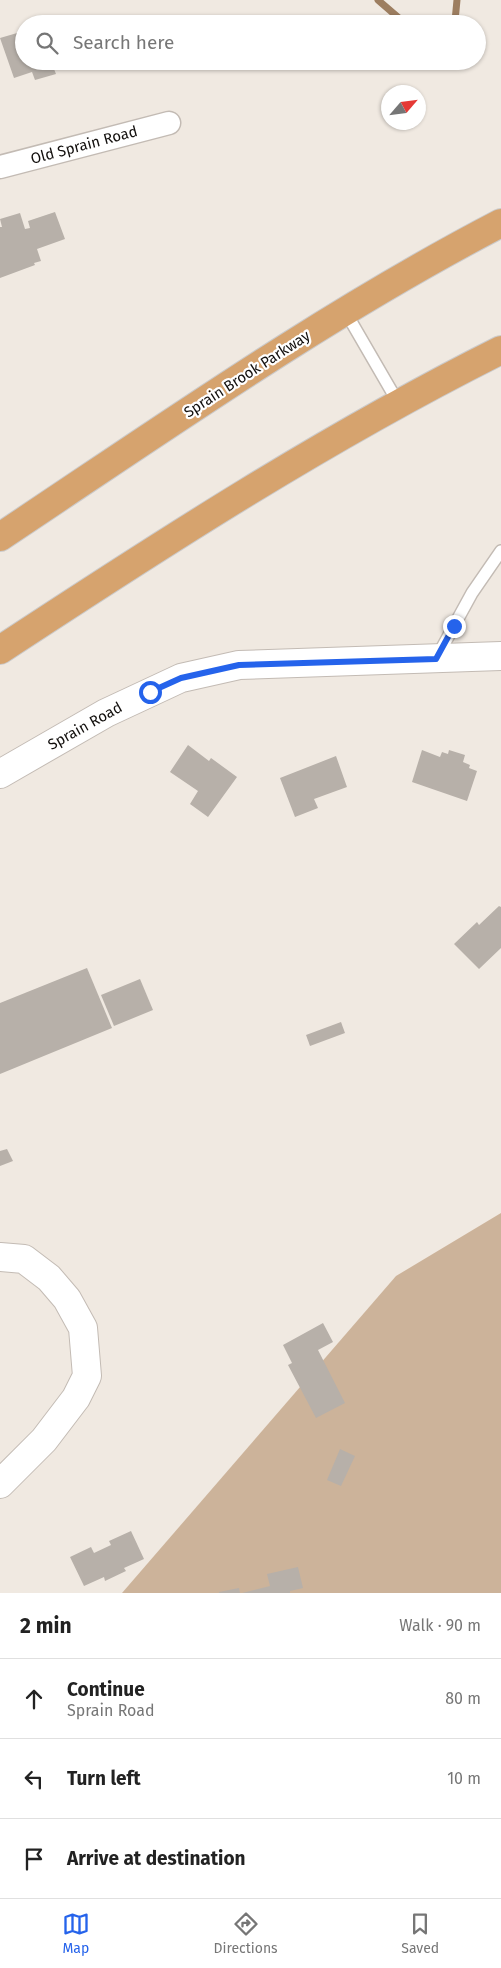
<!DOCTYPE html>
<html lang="en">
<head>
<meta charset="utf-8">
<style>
	body { margin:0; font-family:"Fira Sans",sans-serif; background:#f2f2f2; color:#222 }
	.compass { position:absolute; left:381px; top:85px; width:45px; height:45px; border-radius:50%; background:#fff; box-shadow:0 1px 4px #0004; rotate:62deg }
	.stop { position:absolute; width:15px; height:15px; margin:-11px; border:4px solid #2563eb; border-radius:50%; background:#fff }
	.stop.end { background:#2563eb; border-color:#fff; box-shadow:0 1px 5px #0008 }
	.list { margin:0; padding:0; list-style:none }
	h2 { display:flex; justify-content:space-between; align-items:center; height:65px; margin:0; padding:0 20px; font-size:21px }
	h2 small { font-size:16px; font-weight:400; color:#767676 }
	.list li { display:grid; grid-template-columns:32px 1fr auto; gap:15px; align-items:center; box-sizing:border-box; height:80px; padding:0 20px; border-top:1px solid #e0e0e0 }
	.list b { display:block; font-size:19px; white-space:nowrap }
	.list p { margin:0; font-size:16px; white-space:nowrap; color:#767676 }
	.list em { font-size:16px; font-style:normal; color:#767676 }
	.icon { flex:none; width:28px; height:28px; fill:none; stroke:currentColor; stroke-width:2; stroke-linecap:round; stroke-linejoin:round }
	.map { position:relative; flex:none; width:501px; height:1593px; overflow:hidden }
	.search { position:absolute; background:#fff; box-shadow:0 1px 4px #0004; left:15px; right:15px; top:15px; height:55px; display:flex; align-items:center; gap:12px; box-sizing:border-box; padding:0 18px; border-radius:28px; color:#767676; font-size:19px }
	.sheet { height:305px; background:#fff }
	nav { display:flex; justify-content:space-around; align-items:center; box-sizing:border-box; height:70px; border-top:1px solid #e0e0e0; background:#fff; font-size:14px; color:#767676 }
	nav a { display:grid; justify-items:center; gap:2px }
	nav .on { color:#2563eb }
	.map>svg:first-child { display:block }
</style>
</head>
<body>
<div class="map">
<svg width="501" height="1593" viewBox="0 0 501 1593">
	<rect width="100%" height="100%" fill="#f0e9e1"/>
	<path fill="#ccb39a" d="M501 1213V1593H122L396 1276Z"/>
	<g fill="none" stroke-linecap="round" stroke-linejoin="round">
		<g stroke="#9d7e60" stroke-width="7">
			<path d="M378 0 400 19 413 24"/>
			<path d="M449 24 455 21 457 0"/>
		</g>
	</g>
	<g fill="#b7b0a9">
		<path d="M75 17 78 24H54V23Z"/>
		<path d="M24 31V61L86 62 66 68V65L54 69 56 74 35 80 32 72 14 78 0 38Z"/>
		<path d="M55 212 65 239 37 249 41 261 34 263 35 265 0 278V227H2L0 219 20 213 25 229 30 228 28 221Z"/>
		<path d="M188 745 209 761 211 758 237 777 208 817 190 804 198 791 170 772Z"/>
		<path d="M422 750 440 757 442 752 448 754 449 750 465 755 463 762 470 765 469 768 477 771 467 801 412 782Z"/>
		<path d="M336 756 347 787 314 799 318 808 295 817 280 778Z"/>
		<path d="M499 906 501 907V948L479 969 454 944 477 922 479 925Z"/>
		<path d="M87 968 112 1028 0 1074V1003Z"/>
		<path d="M140 979 153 1010 114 1026 101 995Z"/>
		<path d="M341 1022 345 1033 310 1046 306 1035Z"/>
		<path d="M7 1149 13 1161 0 1166V1151Z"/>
		<path d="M323 1323 333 1342 318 1350 345 1403 316 1418 288 1365 292 1363 283 1345Z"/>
		<path d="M340 1449 355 1456 341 1486 327 1480Z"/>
		<path d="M131 1531 144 1559 124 1568 126 1571 105 1581 104 1577 84 1586 70 1557 91 1547 94 1553 111 1545 109 1541Z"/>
		<path d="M298 1567 303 1588 290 1591V1593H242L270 1586 267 1574Z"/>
		<path d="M239 1588 240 1593H219V1592Z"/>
	</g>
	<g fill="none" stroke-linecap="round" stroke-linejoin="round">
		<g stroke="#c3bbb4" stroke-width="14">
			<g id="service">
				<path d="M345 311 399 404"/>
				<path d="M437 657 472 593 501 551"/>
			</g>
		</g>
		<g stroke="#c3bbb4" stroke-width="25">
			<path id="minor" d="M0 167 169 123"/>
		</g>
		<g stroke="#c3bbb4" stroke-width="30">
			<g id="tertiary">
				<path d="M0 774 106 713 181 678 239 665 501 656"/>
				<path d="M0 1257 24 1259 49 1278 67 1299 83 1328 87 1376 76 1398 44 1440 0 1484"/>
			</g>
		</g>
		<g stroke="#cbcaca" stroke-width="30">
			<g id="motorway">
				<path d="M0 537C164 428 326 314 501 223"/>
				<path d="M0 650C163 543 327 437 501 350"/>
			</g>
		</g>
		<use href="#service" stroke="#fff" stroke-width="11"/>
		<use href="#minor" stroke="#fff" stroke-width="22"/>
		<use href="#tertiary" stroke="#fff" stroke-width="28"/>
		<use href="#motorway" stroke="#d6a36e" stroke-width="28"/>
	</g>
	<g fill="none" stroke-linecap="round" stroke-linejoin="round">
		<path stroke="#2563eb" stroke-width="6" d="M150 692 181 678 239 665 436 659 454 626"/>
	</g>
	<g text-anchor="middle" stroke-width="4.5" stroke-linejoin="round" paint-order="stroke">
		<g font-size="15" fill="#120f0d" stroke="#fff">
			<text transform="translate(84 145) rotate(-15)" y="5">Old Sprain Road</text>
			<text transform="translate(247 374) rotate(-33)" y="5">Sprain Brook Parkway</text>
			<text transform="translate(85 726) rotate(-29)" y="5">Sprain Road</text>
		</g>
	</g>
</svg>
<svg class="compass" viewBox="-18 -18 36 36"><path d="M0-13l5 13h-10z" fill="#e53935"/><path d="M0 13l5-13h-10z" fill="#767676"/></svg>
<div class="stop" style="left:150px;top:692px"></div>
<div class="stop end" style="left:454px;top:626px"></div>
<div class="search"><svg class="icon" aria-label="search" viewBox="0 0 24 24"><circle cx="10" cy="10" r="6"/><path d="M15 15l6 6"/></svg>Search here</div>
</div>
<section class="sheet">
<h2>2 min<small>Walk · 90 m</small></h2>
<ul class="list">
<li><svg class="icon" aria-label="ahead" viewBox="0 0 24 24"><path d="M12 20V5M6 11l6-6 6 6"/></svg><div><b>Continue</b><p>Sprain Road</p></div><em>80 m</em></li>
<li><svg class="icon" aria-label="left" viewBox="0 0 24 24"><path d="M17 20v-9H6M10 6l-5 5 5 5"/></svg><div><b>Turn left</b></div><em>10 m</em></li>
<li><svg class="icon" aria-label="arrive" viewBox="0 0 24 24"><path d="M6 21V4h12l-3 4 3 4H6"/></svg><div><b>Arrive at destination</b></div></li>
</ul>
</section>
<nav>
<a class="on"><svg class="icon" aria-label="map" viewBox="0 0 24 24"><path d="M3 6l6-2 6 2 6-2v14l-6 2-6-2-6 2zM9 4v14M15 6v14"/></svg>Map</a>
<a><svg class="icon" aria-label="directions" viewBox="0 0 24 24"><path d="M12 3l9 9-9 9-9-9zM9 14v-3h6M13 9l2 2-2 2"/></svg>Directions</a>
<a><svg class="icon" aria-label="saved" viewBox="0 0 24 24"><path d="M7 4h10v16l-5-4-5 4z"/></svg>Saved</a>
</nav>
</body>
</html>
